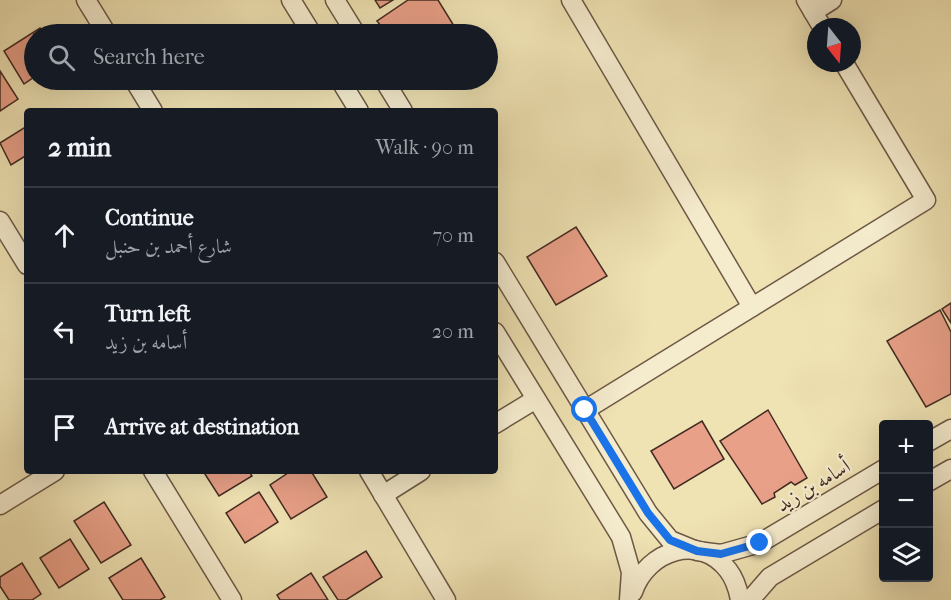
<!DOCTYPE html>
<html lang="en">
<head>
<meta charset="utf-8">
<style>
	body { margin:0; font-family:"IM FELL French Canon",Amiri,serif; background:#242831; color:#f1f3f6 }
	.controls { position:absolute; right:18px; bottom:18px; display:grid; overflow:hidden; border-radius:6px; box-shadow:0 6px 24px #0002 }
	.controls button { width:54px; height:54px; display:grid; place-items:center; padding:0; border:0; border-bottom:2px solid #363941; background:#171b24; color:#f1f3f6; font:30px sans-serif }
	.compass { position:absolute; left:807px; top:18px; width:54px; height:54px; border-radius:50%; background:#171b24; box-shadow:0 6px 24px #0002; rotate:163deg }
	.stop { position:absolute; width:18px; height:18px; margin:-14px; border:4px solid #1a73e8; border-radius:50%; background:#fff }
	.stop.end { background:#1a73e8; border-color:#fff; box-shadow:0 2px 6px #0008 }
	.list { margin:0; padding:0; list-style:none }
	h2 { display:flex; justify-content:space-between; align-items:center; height:78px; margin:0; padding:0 24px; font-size:26px }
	h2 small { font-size:20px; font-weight:400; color:#9ea1a6 }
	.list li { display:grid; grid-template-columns:39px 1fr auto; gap:18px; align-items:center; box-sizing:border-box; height:96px; padding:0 24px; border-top:2px solid #363941 }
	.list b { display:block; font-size:22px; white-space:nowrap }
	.list p { margin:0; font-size:20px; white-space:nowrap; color:#9ea1a6 }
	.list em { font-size:20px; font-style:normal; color:#9ea1a6 }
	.icon { flex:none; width:33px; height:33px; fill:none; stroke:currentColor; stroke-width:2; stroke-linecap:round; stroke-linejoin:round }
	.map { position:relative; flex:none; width:951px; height:600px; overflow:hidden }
	.search { position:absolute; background:#171b24; box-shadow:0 6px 24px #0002; left:24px; top:24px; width:474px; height:66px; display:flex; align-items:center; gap:15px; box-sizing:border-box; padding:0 21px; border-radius:33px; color:#9ea1a6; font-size:22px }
	.panel { position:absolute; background:#171b24; box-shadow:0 6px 24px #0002; left:24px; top:108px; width:474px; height:366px; border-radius:6px }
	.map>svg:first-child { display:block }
</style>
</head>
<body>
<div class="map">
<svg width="951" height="600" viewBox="0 0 951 600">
	<rect width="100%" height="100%" fill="#efe2b3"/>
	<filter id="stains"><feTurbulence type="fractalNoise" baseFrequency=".00333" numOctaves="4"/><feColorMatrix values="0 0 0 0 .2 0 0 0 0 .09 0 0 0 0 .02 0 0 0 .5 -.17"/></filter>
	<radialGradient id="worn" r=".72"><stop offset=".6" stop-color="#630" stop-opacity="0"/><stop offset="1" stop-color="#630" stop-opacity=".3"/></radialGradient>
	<g fill="#e9a088" stroke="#422b22" stroke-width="1.5">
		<path d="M375 0H393L380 8Z"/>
		<path d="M408 0H438L459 34H387L377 21Z"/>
		<path d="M40 28 44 34H34V77L24 84 4 51Z"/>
		<path d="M0 71 18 99 0 111Z"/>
		<path d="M27 126V155L11 165 0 143Z"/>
		<path d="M576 227 607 276 556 305 527 257Z"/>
		<path d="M951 303V323L942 309Z"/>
		<path d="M940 310 951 332V394L926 407 887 341Z"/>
		<path d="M768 410 807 478 795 485 791 482 774 493 775 497 762 504 720 441Z"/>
		<path d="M702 421 724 459 674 489 651 451Z"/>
		<path d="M203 471H249L252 476 219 496Z"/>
		<path d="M291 471H311L327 497 291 519 270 485Z"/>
		<path d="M259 492 278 522 245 543 226 513Z"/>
		<path d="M104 502 131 545 101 563 74 521Z"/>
		<path d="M70 539 89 569 59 588 40 558Z"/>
		<path d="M366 551 382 577 346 600H338L323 577Z"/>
		<path d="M141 558 165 597 160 600H123L109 578Z"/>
		<path d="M22 563 41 594 32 600H9L0 586V577Z"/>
		<path d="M311 573 328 600H280L277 595Z"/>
	</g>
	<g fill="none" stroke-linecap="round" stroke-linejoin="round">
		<g stroke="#6d5946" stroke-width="21">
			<g id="minor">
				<path d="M86 0 107 34"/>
				<path d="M291 0 312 34"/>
				<path d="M335 0 356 34"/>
				<path d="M571 0 752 307"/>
				<path d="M806 0 822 27"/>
				<path d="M813 12 832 0"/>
				<path d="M134 80 153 111"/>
				<path d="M340 80 359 111"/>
				<path d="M384 80 403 111"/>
				<path d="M0 221 27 265"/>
				<path d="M495 262 648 513 670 540 697 551 721 554 760 543 884 469"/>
				<path d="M495 332 621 537 631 572 629 600"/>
				<path d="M585 410 926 200 844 63"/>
				<path d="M495 424 536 399"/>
				<path d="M928 442 951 429"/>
				<path d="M153 471 232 600"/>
				<path d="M369 471 446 600"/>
				<path d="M928 482 951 469"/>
				<path d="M383 495 421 471"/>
				<path d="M0 505 55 471"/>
				<path d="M633 592C647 550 700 533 728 570 735 579 738 589 740 600"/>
				<path d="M750 600 770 577 884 509"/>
			</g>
		</g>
		<use href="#minor" stroke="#f5ecce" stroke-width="18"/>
	</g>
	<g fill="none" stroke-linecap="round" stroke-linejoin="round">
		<path stroke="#1a73e8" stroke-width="8" d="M585 410 648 513 670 540 697 551 721 554 760 543"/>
	</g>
	<g text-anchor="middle" stroke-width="4.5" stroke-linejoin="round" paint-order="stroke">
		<g font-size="20" fill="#422b22" stroke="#f5ecce">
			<text transform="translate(813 485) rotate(-31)" y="7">أسامه بن زيد</text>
		</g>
	</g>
	<rect width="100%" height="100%" filter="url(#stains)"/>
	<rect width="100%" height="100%" fill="url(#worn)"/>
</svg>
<div class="controls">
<button>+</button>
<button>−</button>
<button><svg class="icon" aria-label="layers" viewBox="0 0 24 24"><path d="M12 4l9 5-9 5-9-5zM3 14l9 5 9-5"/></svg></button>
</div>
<svg class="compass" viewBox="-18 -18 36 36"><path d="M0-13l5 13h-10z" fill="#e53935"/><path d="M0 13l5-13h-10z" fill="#9ea1a6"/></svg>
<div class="stop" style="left:585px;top:410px"></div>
<div class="stop end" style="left:760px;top:543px"></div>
<div class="search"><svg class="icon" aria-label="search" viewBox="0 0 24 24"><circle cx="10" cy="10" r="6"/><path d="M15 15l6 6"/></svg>Search here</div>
<section class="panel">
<h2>2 min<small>Walk · 90 m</small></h2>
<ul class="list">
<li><svg class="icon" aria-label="ahead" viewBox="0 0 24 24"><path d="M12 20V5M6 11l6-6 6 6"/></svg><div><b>Continue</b><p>شارع أحمد بن حنبل</p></div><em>70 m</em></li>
<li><svg class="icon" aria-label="left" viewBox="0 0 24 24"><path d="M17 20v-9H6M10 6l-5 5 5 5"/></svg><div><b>Turn left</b><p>أسامه بن زيد</p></div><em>20 m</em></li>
<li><svg class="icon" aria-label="arrive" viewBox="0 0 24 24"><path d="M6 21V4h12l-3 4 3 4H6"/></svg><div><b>Arrive at destination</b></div></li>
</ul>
</section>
</div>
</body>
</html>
